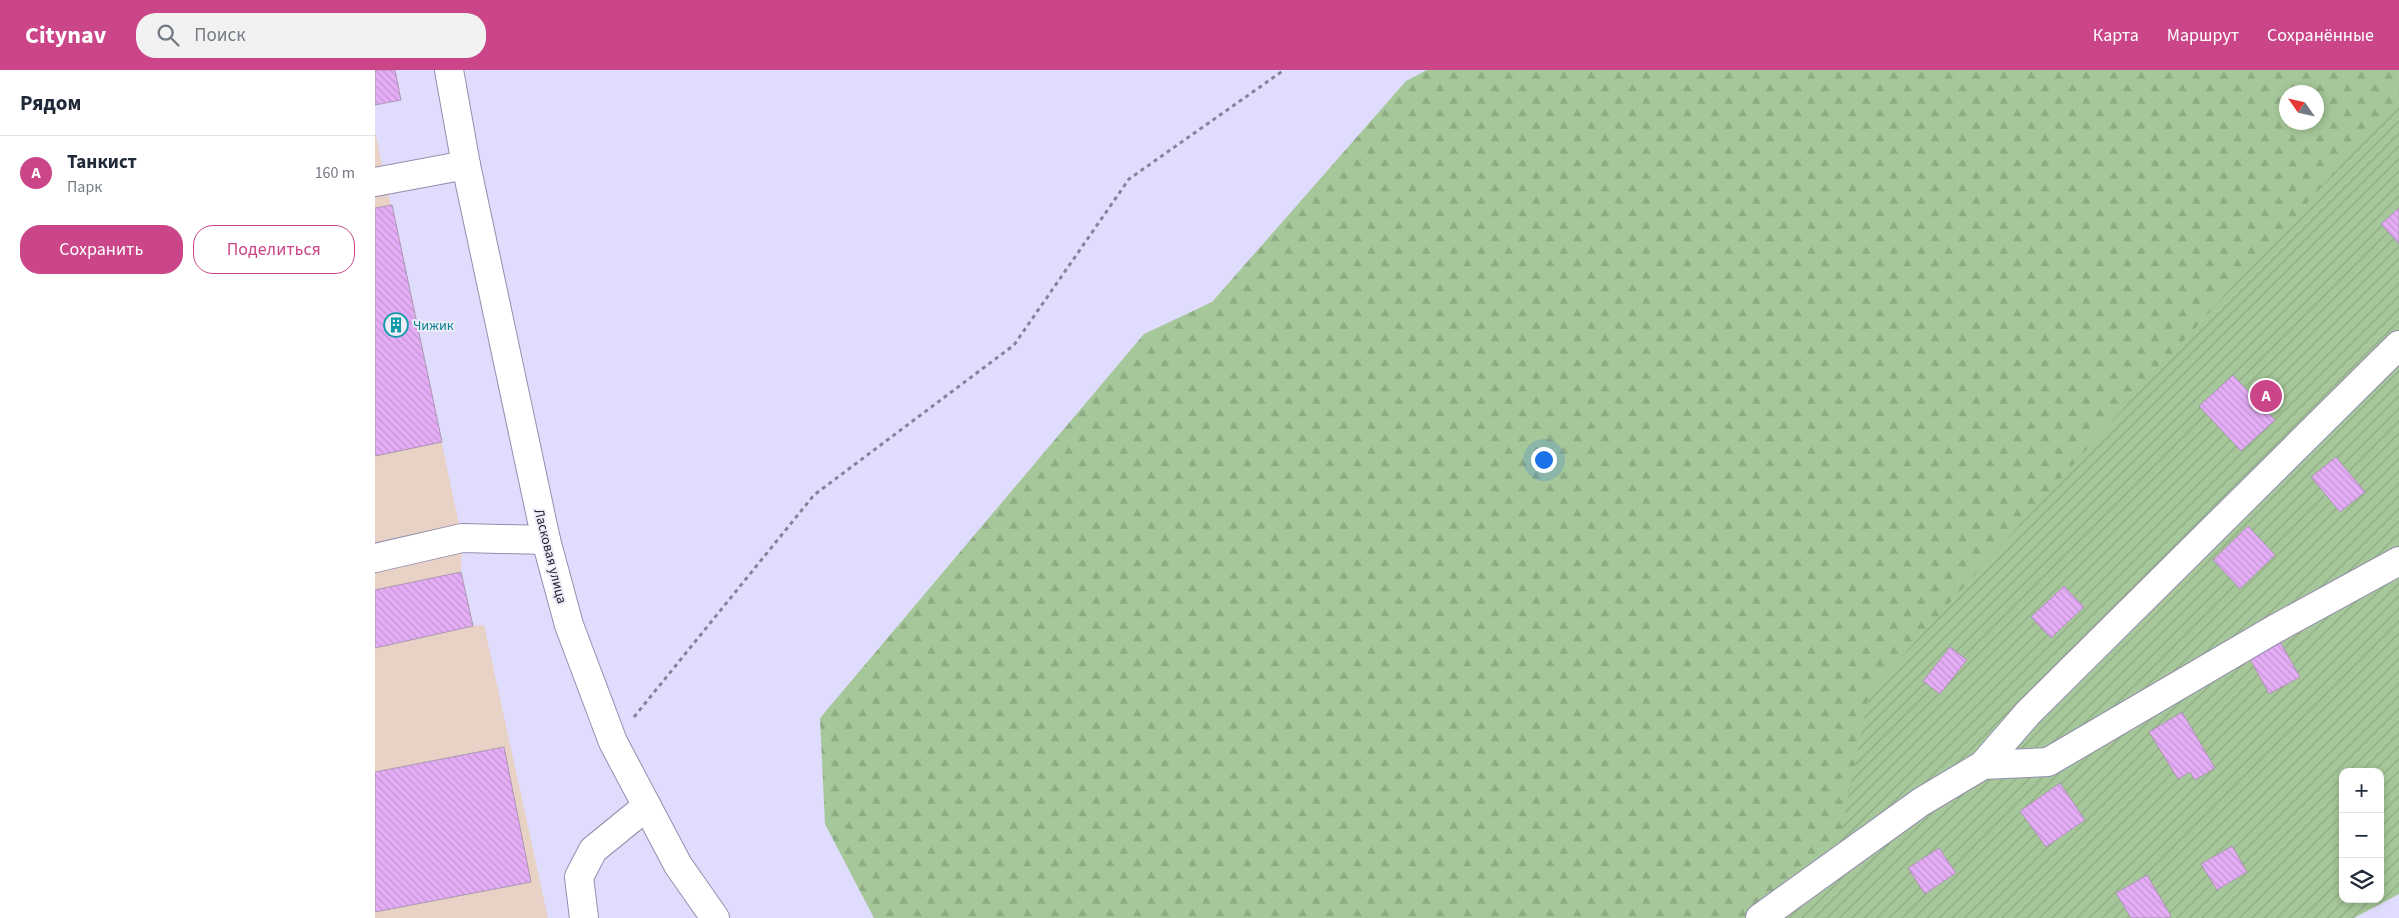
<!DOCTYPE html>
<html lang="ru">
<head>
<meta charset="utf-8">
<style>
	body { margin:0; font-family:"Source Sans 3",sans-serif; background:#f2f2f3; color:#1f2937 }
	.controls { position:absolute; right:15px; bottom:15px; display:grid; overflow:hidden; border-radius:10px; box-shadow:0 2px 8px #0003 }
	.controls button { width:45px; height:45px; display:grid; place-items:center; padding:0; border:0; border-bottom:1px solid #e0e1e3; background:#fff; color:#1f2937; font:25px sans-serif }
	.compass { position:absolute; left:1904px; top:15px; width:45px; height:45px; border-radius:50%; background:#fff; box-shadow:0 2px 8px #0003; rotate:304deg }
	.you { position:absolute; left:1168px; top:389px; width:18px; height:18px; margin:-12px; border:4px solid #fff; border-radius:50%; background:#1a73e8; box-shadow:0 0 0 8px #1a73e833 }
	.badge { display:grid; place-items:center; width:32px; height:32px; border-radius:50%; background:#cb4688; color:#fff; font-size:16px; font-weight:700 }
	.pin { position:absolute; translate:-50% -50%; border:2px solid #fff; box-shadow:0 1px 5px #0006 }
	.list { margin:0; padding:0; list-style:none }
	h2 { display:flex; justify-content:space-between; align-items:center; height:65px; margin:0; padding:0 20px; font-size:21px }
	h2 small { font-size:16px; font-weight:400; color:#747a83 }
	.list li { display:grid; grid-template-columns:32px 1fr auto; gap:15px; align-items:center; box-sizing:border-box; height:75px; padding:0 20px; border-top:1px solid #e0e1e3 }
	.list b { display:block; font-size:19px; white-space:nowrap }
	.list p { margin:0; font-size:16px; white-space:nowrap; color:#747a83 }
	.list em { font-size:16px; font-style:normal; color:#747a83 }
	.actions { display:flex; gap:10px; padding:15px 20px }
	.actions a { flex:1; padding:11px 0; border:1px solid #cb4688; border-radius:20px; text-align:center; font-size:18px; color:#cb4688 }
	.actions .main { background:#cb4688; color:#fff }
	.icon { flex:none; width:28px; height:28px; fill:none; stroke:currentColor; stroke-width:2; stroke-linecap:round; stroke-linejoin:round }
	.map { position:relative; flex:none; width:2024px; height:848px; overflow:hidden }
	header { display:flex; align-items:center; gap:30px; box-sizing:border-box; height:70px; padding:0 25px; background:#cb4688; color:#fff }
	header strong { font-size:24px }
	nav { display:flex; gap:28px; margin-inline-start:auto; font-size:18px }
	.search { width:350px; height:45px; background:#f2f2f3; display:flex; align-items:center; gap:12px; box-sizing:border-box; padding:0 18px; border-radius:20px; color:#747a83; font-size:19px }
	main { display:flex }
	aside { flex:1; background:#fff }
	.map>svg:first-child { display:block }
</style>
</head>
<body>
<header>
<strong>Citynav</strong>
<div class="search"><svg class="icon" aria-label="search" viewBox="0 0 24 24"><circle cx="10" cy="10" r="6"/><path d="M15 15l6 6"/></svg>Поиск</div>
<nav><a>Карта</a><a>Маршрут</a><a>Сохранённые</a></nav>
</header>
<main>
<aside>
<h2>Рядом<small></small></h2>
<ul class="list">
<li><span class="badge">A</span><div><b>Танкист</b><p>Парк</p></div><em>160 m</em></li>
</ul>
<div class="actions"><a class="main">Сохранить</a><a>Поделиться</a></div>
</aside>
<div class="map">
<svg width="2024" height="848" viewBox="0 0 2024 848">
	<defs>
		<pattern id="forest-firs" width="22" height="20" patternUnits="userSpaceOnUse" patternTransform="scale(1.25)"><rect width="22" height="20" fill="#a6c799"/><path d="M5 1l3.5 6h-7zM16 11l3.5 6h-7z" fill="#8fab84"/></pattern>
		<pattern id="garden-furrows" width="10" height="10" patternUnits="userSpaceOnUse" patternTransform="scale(1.25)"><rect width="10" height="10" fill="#a6c799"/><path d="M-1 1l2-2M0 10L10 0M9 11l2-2" fill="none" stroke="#8fab84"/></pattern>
		<pattern id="building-back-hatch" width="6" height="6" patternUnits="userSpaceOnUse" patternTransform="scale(1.25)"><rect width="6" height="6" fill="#e4adf5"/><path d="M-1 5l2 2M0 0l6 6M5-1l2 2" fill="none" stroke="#c395d2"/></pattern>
	</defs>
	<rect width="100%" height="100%" fill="#e0dcfd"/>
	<path fill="#e8d2c5" d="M0 61 87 468 86 502 98 556 109 555 173 848H0Z"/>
	<path fill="url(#forest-firs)" fill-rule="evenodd" d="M1052 0H2024V30L1457 808 1406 848H499L450 754 445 648 769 264 837 232 1031 11ZM1912 22H1942V52H1912Z"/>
	<path fill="url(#garden-furrows)" fill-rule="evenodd" d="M2024 30V824L1979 848H1406L1457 808 1494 623ZM1968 702H2005V829H1968Z"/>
	<g fill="url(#building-back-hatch)" stroke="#ab97b2">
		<path d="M0 0H20L26 30 0 35Z"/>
		<path d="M17 135 67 372 0 386V138Z"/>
		<path d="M2024 138V174L2006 154Z"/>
		<path d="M1858 305 1900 350 1866 381 1824 336Z"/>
		<path d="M1961 387 1990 422 1965 442 1936 407Z"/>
		<path d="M1873 456 1900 485 1865 519 1838 490Z"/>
		<path d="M86 502 98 556 0 578V520Z"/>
		<path d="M1689 516 1709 537 1676 568 1656 547Z"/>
		<path d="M1904 570 1925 607 1894 624 1874 587Z"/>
		<path d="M1575 577 1592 590 1565 624 1548 611Z"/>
		<path d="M1807 642 1840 698 1820 710 1815 702 1803 709 1774 662Z"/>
		<path d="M129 677 156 812 0 842V702Z"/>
		<path d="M1685 713 1710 750 1671 777 1645 741Z"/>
		<path d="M1857 776 1872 802 1842 820 1826 794Z"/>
		<path d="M1564 778 1581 803 1550 824 1533 798Z"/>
		<path d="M1772 805 1796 846 1793 848H1756L1741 823Z"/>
	</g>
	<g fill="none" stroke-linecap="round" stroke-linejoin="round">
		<g stroke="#938fae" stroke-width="30">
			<g id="minor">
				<path d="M74 0 91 95 171 470 194 555 238 672 303 795 340 848"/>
				<path d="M0 112 91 95"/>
				<path d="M0 488 87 468 171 470"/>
				<path d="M1608 695 1673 692 1898 560 2024 491"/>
				<path d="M209 848 204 807 218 780 272 736"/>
				<path d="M1385 848 1546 732 1608 695 1653 643 2024 275"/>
			</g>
		</g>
		<path stroke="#858299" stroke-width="3" stroke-dasharray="4 4" stroke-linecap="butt" d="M259 647 439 425 639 275 754 109 909 0"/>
		<use href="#minor" stroke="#fff" stroke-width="28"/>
	</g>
	<defs>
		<g id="building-ring" transform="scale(1.25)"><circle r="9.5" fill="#edecf9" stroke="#0f9aa8" stroke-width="1.5"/><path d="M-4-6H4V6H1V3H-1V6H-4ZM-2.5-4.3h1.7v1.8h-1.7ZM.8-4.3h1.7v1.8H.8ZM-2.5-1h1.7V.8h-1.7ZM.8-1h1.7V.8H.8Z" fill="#0f9aa8"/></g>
	</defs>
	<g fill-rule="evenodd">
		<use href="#building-ring" x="21" y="255"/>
	</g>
	<g text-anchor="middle" stroke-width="4" stroke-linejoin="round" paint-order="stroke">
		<g font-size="14" fill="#0d838f" stroke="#edecf9" text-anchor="start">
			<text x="38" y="260">Чижик</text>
		</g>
		<g font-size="14" fill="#24222e" stroke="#edecf9">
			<text transform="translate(176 486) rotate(76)" y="5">Ласковая улица</text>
		</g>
	</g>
</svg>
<div class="controls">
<button>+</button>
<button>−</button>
<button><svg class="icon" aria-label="layers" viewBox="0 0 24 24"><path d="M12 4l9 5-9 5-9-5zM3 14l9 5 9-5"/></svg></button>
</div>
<svg class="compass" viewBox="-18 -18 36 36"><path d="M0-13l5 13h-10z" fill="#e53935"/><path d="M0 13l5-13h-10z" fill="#747a83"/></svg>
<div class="you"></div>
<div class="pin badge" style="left:1891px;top:326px">A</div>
</div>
</main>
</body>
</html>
